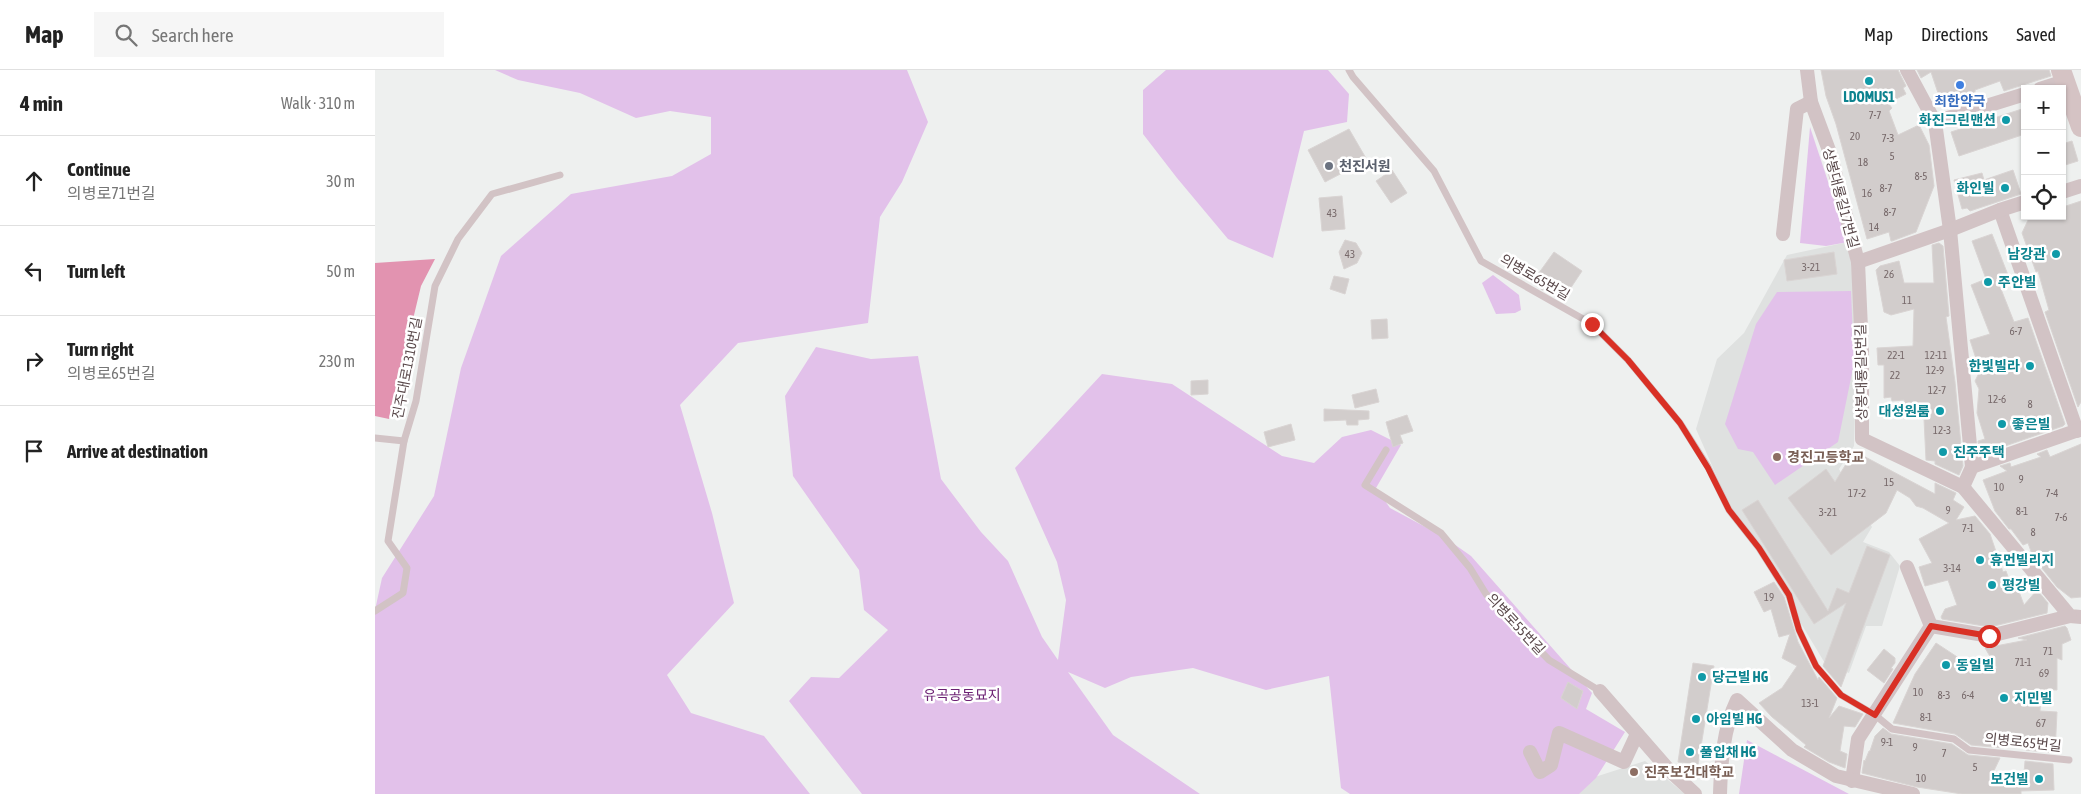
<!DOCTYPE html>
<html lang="en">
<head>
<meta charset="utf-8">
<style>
	body { margin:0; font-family:"Asap Condensed","Noto Sans KR",sans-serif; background:#f6f6f6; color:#222 }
	.controls { position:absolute; right:15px; top:15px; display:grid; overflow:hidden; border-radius:0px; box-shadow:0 1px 4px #0004 }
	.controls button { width:45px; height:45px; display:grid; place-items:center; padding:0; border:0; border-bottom:1px solid #e0e0e0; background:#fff; color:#222; font:25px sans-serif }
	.stop { position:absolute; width:15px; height:15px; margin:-11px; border:4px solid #d93025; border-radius:50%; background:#fff }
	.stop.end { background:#d93025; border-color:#fff; box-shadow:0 1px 5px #0008 }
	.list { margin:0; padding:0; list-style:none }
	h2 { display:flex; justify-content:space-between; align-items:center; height:65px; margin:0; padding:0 20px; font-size:21px }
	h2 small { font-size:16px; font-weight:400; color:#767676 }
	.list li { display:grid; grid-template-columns:32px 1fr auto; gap:15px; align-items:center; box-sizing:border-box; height:90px; padding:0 20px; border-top:1px solid #e0e0e0 }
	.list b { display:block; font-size:19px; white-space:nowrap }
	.list p { margin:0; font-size:16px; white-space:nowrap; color:#767676 }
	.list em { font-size:16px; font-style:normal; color:#767676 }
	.icon { flex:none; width:28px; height:28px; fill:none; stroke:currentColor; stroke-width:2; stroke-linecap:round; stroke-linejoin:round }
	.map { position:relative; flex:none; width:1706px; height:724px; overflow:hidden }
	header { display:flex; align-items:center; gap:30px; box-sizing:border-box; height:70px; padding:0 25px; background:#fff; border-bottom:1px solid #e0e0e0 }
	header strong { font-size:24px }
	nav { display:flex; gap:28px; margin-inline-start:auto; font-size:18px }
	.search { width:350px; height:45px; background:#f6f6f6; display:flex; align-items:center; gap:12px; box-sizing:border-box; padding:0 18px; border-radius:0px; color:#767676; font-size:19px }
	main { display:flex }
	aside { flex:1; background:#fff }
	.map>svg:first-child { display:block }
</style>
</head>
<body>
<header>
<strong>Map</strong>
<div class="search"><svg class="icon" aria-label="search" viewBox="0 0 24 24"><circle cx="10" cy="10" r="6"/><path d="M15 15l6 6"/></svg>Search here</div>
<nav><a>Map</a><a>Directions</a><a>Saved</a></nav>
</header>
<main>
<aside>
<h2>4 min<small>Walk · 310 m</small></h2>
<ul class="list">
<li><svg class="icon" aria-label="ahead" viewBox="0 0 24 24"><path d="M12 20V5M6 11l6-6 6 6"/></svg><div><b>Continue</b><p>의병로71번길</p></div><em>30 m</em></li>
<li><svg class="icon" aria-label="left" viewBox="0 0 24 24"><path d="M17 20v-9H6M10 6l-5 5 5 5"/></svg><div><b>Turn left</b></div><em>50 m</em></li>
<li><svg class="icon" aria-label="right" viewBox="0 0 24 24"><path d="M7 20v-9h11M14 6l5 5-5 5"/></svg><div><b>Turn right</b><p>의병로65번길</p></div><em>230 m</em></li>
<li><svg class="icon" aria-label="arrive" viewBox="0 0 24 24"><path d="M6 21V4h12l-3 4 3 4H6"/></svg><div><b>Arrive at destination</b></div></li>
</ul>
</aside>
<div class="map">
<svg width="1706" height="724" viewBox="0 0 1706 724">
	<rect width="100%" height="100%" fill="#eef0ef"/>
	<g fill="#dfe1e0">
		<path d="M1473 172 1478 207 1482 274 1479 376 1464 399 1497 457 1488 472 1514 482 1525 496 1507 556H1491L1474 603 1451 595 1353 432 1321 359 1342 289 1369 263 1412 185Z"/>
		<path d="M1270 691 1310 724H1197L1201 713Z"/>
	</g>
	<g fill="#e2c1ea">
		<path d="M120 0H532L553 52 527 112 505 147 493 253 363 273 305 335 337 443 359 533 292 605 316 643 389 666 435 724H0V540L7 508 59 426 86 298 126 186 196 124 297 106 336 84V47L295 41 261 48 205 23 143 10Z"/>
		<path d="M791 0H953L974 24 972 52 929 61 898 188 853 169 802 108 768 64V20Z"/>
		<path d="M1435 57 1473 172 1451 176 1425 173Z"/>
		<path d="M1118 205 1144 225 1146 240 1140 243 1121 244 1107 213Z"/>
		<path d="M1476 221 1479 293 1463 372 1400 415 1378 382 1363 379 1350 354 1381 254 1402 222Z"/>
		<path d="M441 277 496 289 543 286 566 409 606 462 633 491 667 567 683 590 691 530 682 492 640 398 727 304 797 314 907 386 939 393 967 367 996 360 1026 375 1001 418 1015 438 1069 467 1096 486 1217 623 1211 639 1250 662 1221 708 1204 724H975L966 718 954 606 891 620 818 598 756 607 730 618 693 602 738 665 825 724H487L414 631 436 607 464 608 513 560 489 540 484 500 418 406 410 326Z"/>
		<path d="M1372 670 1474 724H1364Z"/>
	</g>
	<path fill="#e293b0" d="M60 189 46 216 14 349 0 346V193Z"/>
	<g fill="#d2cdcc" stroke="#d9d4d3">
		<path d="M1446 0H1523L1531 16 1528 18 1531 24 1513 33 1517 38 1514 41 1523 65 1544 55 1554 75 1559 116 1541 162 1517 171H1516L1514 162 1492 169 1461 54 1451 26Z"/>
		<path d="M1542 0H1674L1676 6 1629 21 1625 11 1600 20V23L1592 25 1594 31 1583 33 1582 30 1567 35 1556 2 1546 8Z"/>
		<path d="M1650 38V64L1584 86 1576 62Z"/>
		<path d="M974 59 992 90 950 112 933 80Z"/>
		<path d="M1697 71 1703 91 1687 96V74Z"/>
		<path d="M1017 100 1032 123 1016 133 1001 111Z"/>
		<path d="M1638 100 1646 124 1595 141 1592 138 1587 139 1579 110 1607 103 1609 110Z"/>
		<path d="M967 126 970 159 947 161 944 128Z"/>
		<path d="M1706 131V332L1703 337 1670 242 1674 240 1663 201 1661 202 1647 163 1654 148 1691 146 1688 137Z"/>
		<path d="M1617 164 1633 205 1622 209 1639 252 1653 248 1690 354 1688 356 1607 384 1604 383 1603 371 1610 369 1602 343 1604 319 1600 311 1605 301 1595 270 1615 264 1596 215 1611 209 1597 171Z"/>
		<path d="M970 170 981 173 987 183 982 193 969 199 964 182Z"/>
		<path d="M1564 173 1568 176 1574 246 1571 247 1580 312 1588 396 1584 405 1560 394V391L1551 390 1549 349H1547L1546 333 1530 334 1529 330 1517 331 1516 327 1509 328V295H1503L1502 278 1538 276 1539 239 1516 245 1509 242 1501 200 1505 196 1524 191 1529 213H1559L1557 175Z"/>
		<path d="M1179 182 1207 201 1187 231 1166 219 1161 207Z"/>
		<path d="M1459 182 1462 204 1412 211 1409 190Z"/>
		<path d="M959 206 974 209 970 224 955 219Z"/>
		<path d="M1012 249 1013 268 997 269 996 250Z"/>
		<path d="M833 310V324L816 325V311Z"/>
		<path d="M1001 319 1004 332 980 338 977 325Z"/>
		<path d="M949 339 994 341V349L983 350V355H972L971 350 949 351Z"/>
		<path d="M1032 345 1038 361 1025 365 1028 373 1018 377 1011 352Z"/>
		<path d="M916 354 920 370 893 377 889 362Z"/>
		<path d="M1706 374V527L1696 528 1682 517 1658 487 1653 473 1648 475 1636 459H1634L1620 441 1608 410 1632 401 1625 396 1635 393 1636 397 1666 387 1662 384 1672 380 1675 387Z"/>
		<path d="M1479 381 1560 424V413L1581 423 1578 430 1589 437 1581 450 1600 446 1615 464 1628 502 1631 501 1638 521 1643 519 1649 535 1662 520 1673 533 1672 543 1615 557 1567 549 1566 547 1570 539 1582 535 1573 510 1550 516 1544 497 1557 493 1544 469 1574 453 1548 438 1541 436 1535 428 1522 420 1511 443 1456 485 1413 428 1451 399 1460 412Z"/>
		<path d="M1383 430 1453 541 1462 518 1474 523 1492 476 1515 485 1466 617 1448 596 1471 533 1439 554 1367 440Z"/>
		<path d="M1399 512 1409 527 1423 572 1443 610 1444 607 1462 628 1454 648 1464 636 1488 644 1480 657 1469 656 1465 681 1472 684 1470 698 1454 692 1429 677 1431 675 1397 647 1384 633 1407 618 1422 596 1407 588 1415 564 1404 567 1396 539 1389 542 1379 522Z"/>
		<path d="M1690 556 1692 558 1696 570 1687 574V590L1682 588V620H1666L1665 641 1682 642 1680 683 1651 680 1652 679 1631 674 1629 678 1596 675 1580 664 1518 653 1540 604 1561 573 1602 600 1622 598 1610 578 1652 570 1643 568Z"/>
		<path d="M1509 579 1520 588V593L1516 598 1518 599 1509 613 1492 600Z"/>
		<path d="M1318 593 1339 596 1323 695 1303 692Z"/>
		<path d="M1193 612 1208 621 1202 639 1186 628Z"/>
		<path d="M1508 658 1516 664 1577 674 1593 685 1625 688 1617 705 1649 703 1650 691 1678 694 1679 720 1646 721V724H1587L1542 717 1487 703 1489 690 1490 691 1494 681H1495L1500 666Z"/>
	</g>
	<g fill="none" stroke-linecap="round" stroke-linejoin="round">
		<g stroke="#d2c3c5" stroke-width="7">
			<path d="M974 0 978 7 1059 101 1106 191 1217 254 1253 290 1305 353 1333 397 1354 440 1384 478 1414 525 1424 560 1441 596 1466 625 1500 645 1517 659 1579 669 1594 680 1694 690"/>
			<path d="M0 368 29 371"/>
			<path d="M1011 380 990 415 1066 463 1095 498 1111 524 1174 590 1225 621"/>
			<path d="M0 541 28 523 32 498 13 471 29 371 41 331 60 216 83 169 117 124 185 105"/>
		</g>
		<g stroke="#d2c3c5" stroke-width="14">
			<path d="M1432 0 1436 32 1455 83 1483 192 1487 281V369L1588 417 1695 546 1706 547"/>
			<path d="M1532 0 1560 52 1575 160 1597 397 1588 417"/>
			<path d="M1665 19 1690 11"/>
			<path d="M1560 52 1650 24"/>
			<path d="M1687 122 1706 116"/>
			<path d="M1625 140 1702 361"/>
			<path d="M1408 164 1422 39 1436 32"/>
			<path d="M1483 192 1575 160 1625 140 1650 132"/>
			<path d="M1597 397 1706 359"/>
			<path d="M1532 497 1556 556 1615 566 1695 546"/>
			<path d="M1225 621 1293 699 1320 724"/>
			<path d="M1155 682 1165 702 1176 695 1184 663 1249 692 1262 664"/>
			<path d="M1477 711 1483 669 1556 556"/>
			<path d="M1345 724C1346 693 1348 659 1362 630L1417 680 1461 706 1538 724"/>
		</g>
		<path stroke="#d5c3c4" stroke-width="20" d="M1686 0 1706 57"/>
	</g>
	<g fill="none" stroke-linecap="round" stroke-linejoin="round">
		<path stroke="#d93025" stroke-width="6" d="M1217 254 1253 290 1305 353 1333 398 1354 440 1384 478 1414 525 1424 560 1441 596 1466 625 1500 645 1556 556 1614 566"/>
	</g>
	<g fill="#0f9aa8" stroke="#fff" stroke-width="2">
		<circle cx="1494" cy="11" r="5"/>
		<circle cx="1631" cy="50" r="5"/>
		<circle cx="1630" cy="118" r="5"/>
		<circle cx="1681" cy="184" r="5"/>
		<circle cx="1613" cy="212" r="5"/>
		<circle cx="1655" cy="296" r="5"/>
		<circle cx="1565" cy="341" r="5"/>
		<circle cx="1627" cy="354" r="5"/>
		<circle cx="1568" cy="382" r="5"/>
		<circle cx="1605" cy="490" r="5"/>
		<circle cx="1617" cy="515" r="5"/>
		<circle cx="1571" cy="595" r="5"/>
		<circle cx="1327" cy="607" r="5"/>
		<circle cx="1629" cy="628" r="5"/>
		<circle cx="1321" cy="649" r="5"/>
		<circle cx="1315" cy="682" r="5"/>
		<circle cx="1664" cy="709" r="5"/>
	</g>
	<circle fill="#3f7fe0" stroke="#fff" stroke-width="2" cx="1585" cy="15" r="5"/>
	<circle fill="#6b7280" stroke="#fff" stroke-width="2" cx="954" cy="96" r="5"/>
	<g fill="#8d6e63" stroke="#fff" stroke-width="2">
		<circle cx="1402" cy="387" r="5"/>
		<circle cx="1259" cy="702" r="5"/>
	</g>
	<g text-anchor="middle" stroke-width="5" stroke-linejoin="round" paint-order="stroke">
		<g font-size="11" fill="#77696a">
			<text x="1500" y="49">7-7</text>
			<text x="1480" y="70">20</text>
			<text x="1513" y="72">7-3</text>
			<text x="1517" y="90">5</text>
			<text x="1488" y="96">18</text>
			<text x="1546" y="110">8-5</text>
			<text x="1511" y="122">8-7</text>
			<text x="1492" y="127">16</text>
			<text x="1515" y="146">8-7</text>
			<text x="957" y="147">43</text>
			<text x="1499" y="161">14</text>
			<text x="975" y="188">43</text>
			<text x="1436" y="201">3-21</text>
			<text x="1514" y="208">26</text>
			<text x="1532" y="234">11</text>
			<text x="1641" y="265">6-7</text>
			<text x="1521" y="289">22-1</text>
			<text x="1561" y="289">12-11</text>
			<text x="1560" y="304">12-9</text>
			<text x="1520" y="309">22</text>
			<text x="1562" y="324">12-7</text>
			<text x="1622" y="333">12-6</text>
			<text x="1655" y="338">8</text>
			<text x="1567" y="364">12-3</text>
			<text x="1646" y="413">9</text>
			<text x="1514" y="416">15</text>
			<text x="1624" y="421">10</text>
			<text x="1482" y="427">17-2</text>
			<text x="1677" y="427">7-4</text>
			<text x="1573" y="444">9</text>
			<text x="1647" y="445">8-1</text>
			<text x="1453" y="446">3-21</text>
			<text x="1686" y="451">7-6</text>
			<text x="1593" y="462">7-1</text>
			<text x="1658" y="466">8</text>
			<text x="1577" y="502">3-14</text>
			<text x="1394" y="531">19</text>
			<text x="1673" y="585">71</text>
			<text x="1648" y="596">71-1</text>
			<text x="1669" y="607">69</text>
			<text x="1543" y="626">10</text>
			<text x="1569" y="629">8-3</text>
			<text x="1593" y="629">6-4</text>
			<text x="1435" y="637">13-1</text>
			<text x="1551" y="651">8-1</text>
			<text x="1666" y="657">67</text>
			<text x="1512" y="676">9-1</text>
			<text x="1540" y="681">9</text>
			<text x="1569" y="687">7</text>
			<text x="1600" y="701">5</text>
			<text x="1546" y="712">10</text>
		</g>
		<g font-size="14" font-weight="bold" fill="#0d838f" stroke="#fff" text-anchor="start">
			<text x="1494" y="32" text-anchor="middle">LDOMUS1</text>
			<text x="1621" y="55" text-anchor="end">화진그린맨션</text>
			<text x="1620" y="123" text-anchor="end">화인빌</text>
			<text x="1671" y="189" text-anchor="end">남강관</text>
			<text x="1623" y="217">주안빌</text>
			<text x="1645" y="301" text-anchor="end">한빛빌라</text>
			<text x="1555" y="346" text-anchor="end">대성원룸</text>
			<text x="1637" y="359">좋은빌</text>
			<text x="1578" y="387">진주주택</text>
			<text x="1615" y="495">휴먼빌리지</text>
			<text x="1627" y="520">평강빌</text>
			<text x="1581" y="600">동일빌</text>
			<text x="1337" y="612">당근빌 HG</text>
			<text x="1639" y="633">지민빌</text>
			<text x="1331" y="654">아임빌 HG</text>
			<text x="1325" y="687">풀입채 HG</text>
			<text x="1654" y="714" text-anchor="end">보건빌</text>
		</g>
		<g font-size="14" font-weight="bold" fill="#366cbe" stroke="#fff">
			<text x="1585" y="36">최한약국</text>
		</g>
		<g font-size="14" font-weight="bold" fill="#5b616d" stroke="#fff" text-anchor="start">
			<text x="964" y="101">천진서원</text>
		</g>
		<g font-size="14" fill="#59484a" stroke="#fff">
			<text transform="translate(1466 128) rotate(75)" y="5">상봉대룡길17번길</text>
			<text transform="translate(1160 207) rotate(30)" y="5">의병로65번길</text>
			<text transform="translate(32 298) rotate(-79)" y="5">진주대로1310번길</text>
			<text transform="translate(1486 302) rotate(-91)" y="5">상봉대룡길5번길</text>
			<text transform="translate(1141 554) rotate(47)" y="5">의병로55번길</text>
			<text transform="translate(1648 672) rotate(6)" y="5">의병로65번길</text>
		</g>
		<g font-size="14" font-weight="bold" fill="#785e54" stroke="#fff" text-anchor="start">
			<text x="1412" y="392">경진고등학교</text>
			<text x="1269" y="707">진주보건대학교</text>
		</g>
		<g font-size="14" fill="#6c2173" stroke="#fff">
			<text x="587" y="630">유곡공동묘지</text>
		</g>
	</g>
</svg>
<div class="controls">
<button>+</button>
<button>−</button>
<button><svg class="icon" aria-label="locate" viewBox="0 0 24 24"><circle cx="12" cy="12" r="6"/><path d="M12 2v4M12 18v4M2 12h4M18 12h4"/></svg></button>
</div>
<div class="stop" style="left:1614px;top:566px"></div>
<div class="stop end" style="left:1217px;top:254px"></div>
</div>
</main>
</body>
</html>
